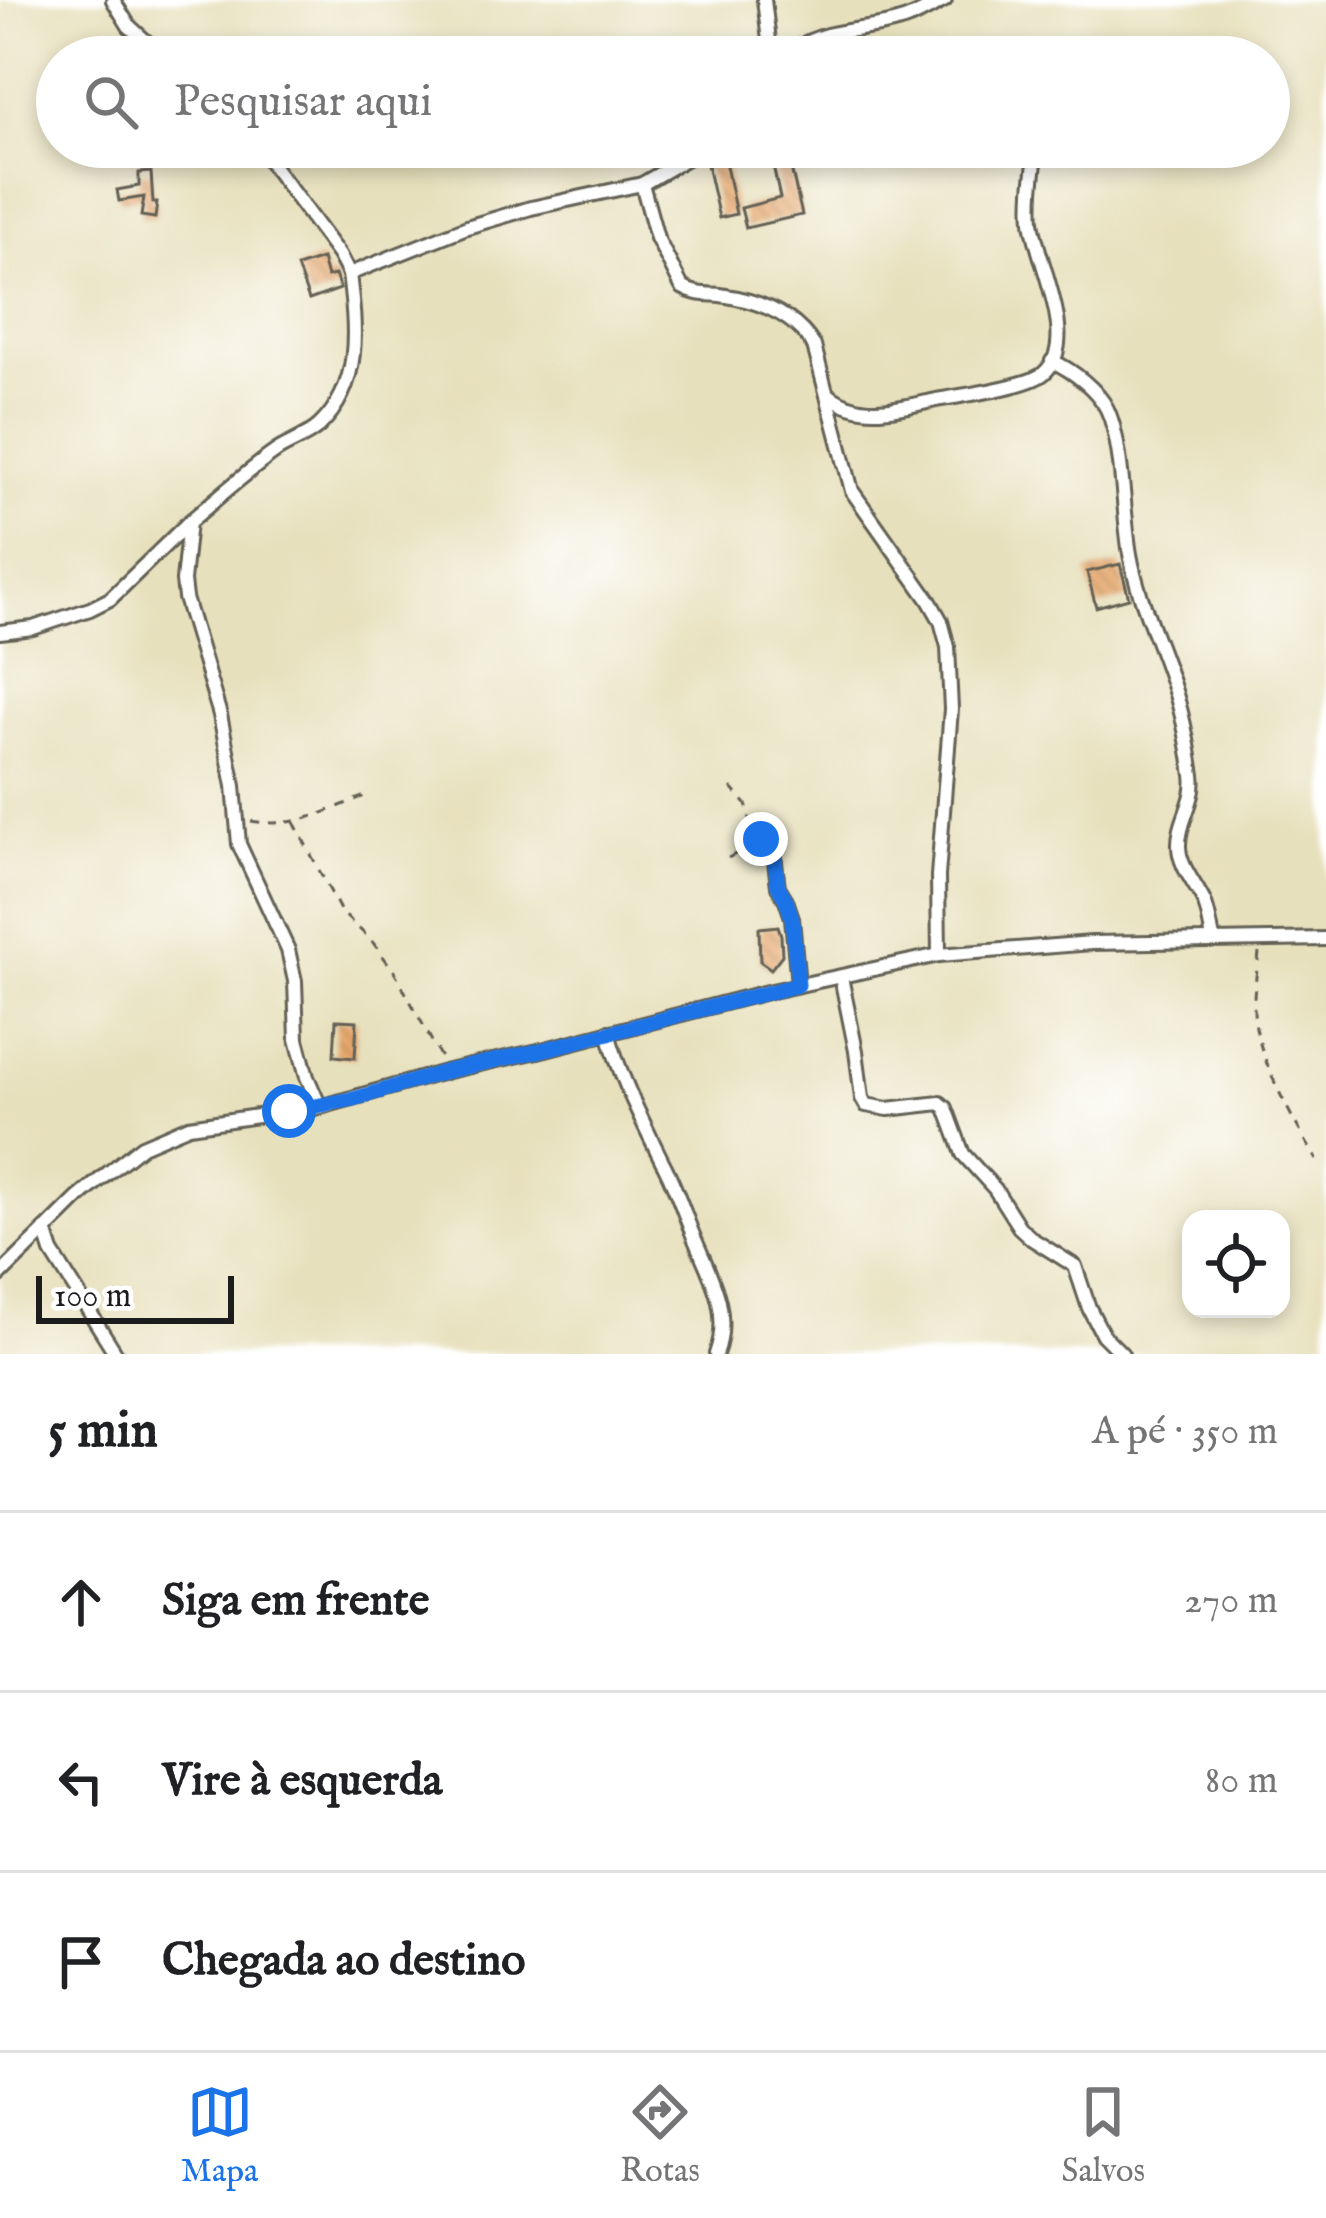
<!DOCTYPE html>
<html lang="pt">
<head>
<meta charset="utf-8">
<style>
	body { margin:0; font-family:"IM FELL English",serif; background:#f2f2f2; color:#202124 }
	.controls { position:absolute; right:36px; bottom:36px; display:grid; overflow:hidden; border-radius:24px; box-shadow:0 6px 18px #0003 }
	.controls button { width:108px; height:108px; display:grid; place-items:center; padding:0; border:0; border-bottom:3px solid #e0e0e0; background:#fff; color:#202124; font:60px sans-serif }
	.scale { position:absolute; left:36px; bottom:30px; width:198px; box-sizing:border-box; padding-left:12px; border:6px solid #1c1c1c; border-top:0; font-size:33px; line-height:42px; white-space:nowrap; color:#1c1c1c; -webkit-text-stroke:9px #fff; paint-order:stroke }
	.stop { position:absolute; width:36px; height:36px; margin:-27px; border:9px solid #1a73e8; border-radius:50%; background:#fff }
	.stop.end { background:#1a73e8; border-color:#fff; box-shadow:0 3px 12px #0008 }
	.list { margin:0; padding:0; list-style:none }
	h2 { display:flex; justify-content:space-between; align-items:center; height:156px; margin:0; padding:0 48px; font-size:51px }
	h2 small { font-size:39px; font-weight:400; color:#757577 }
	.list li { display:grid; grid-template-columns:78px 1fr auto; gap:36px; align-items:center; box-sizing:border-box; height:180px; padding:0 48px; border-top:3px solid #e0e0e0 }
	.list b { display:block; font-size:45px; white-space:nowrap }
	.list em { font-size:39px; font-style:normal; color:#757577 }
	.icon { flex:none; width:66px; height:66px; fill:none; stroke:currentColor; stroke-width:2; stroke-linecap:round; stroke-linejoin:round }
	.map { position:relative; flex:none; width:1326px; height:1354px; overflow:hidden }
	.search { position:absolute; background:#fff; box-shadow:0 6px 18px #0003; left:36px; right:36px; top:36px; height:132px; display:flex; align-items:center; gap:30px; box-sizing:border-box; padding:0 42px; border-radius:66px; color:#757577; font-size:45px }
	.sheet { height:696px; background:#fff }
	nav { display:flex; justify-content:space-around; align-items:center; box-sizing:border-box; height:168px; border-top:3px solid #e0e0e0; background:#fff; font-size:33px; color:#757577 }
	nav a { display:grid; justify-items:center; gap:6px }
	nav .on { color:#1a73e8 }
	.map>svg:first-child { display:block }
</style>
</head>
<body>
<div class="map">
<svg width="1326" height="1354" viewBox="0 0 1326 1354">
	<defs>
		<pattern id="building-back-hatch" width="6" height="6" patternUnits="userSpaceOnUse" patternTransform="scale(3)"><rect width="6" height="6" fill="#e5a76c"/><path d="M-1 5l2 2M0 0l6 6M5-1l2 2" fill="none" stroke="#c48f5d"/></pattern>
	</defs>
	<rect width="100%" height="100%" fill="#fff"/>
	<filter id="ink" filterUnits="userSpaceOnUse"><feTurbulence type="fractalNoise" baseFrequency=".00833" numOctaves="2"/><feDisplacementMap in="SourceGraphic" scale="24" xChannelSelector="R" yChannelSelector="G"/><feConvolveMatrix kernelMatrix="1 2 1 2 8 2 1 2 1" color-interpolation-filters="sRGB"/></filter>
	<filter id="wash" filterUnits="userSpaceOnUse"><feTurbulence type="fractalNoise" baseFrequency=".004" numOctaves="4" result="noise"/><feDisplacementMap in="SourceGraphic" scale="48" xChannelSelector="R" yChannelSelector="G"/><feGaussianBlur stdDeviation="2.7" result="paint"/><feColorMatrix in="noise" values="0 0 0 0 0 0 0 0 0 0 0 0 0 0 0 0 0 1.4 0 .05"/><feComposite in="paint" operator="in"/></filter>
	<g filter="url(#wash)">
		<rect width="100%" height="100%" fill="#e7e0bc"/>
		<g id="blocks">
			<g fill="url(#building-back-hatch)">
				<path d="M769 147H786L802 215 746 228 741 208 780 198Z"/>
				<path d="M725 161 736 214 719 218 707 165Z"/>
				<path d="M151 172 153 203H157L155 218 141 216 144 197 119 201 117 190 139 186V173Z"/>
				<path d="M322 259 327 277 335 275 340 289 309 300 297 267Z"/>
				<path d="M1120 564 1129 598 1096 607 1087 572Z"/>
				<path d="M778 926 781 935 782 955 771 969 760 961 759 928Z"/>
				<path d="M336 1020 357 1021 355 1058 334 1056Z"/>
			</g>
		</g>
	</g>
	<g filter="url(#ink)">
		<use href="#blocks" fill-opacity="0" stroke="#636154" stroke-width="3"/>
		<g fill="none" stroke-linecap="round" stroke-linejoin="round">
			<g stroke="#636154" stroke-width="18">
				<g id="minor">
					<path d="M113 0 129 26 163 57"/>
					<path d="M764 0 771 57"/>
					<path d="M786 57C816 28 855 33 893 23 912 19 928 9 945 0"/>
					<path d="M259 147 339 255 349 274"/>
					<path d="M642 184 657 238 682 287C695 295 706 294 720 295 757 300 794 314 814 346L852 491 929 600 941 621 948 647 951 709 938 876 939 955"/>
					<path d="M1052 361C1072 370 1097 389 1107 409 1123 442 1123 515 1130 554 1138 600 1159 641 1173 685 1182 711 1189 748 1193 775 1197 800 1178 821 1179 846 1179 867 1197 885 1205 904 1209 915 1211 928 1213 940"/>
					<path d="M829 395C861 420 899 408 936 400 959 396 1028 387 1044 373 1081 341 1036 261 1032 221 1030 196 1034 172 1037 147"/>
					<path d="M0 632 33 628 90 609 110 599 188 523"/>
					<path d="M761 839 774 853 778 887 786 900 792 918 798 985"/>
					<path d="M841 977 856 1051 862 1098 866 1105 888 1109 940 1103 946 1108 963 1154 995 1189 1019 1227 1032 1239 1075 1266 1089 1308 1103 1335 1122 1354"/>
					<path d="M608 1032C620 1078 641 1118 662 1161 674 1183 682 1207 691 1230 707 1271 733 1309 716 1354"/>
					<path d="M320 1107 307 1077 297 1039 295 981 288 950 239 844 234 786 220 715 185 598 183 581 189 522C218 498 247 471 278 450 291 442 307 437 319 426 362 385 356 329 349 274L467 227 531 208 642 184 706 147"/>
					<path d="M45 1230 52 1252 116 1354"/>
					<path d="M0 1275 78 1198 108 1173 142 1146 189 1126 320 1107 448 1071 538 1051 767 992 939 955 1092 943 1326 939"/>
				</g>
			</g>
			<g stroke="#636154" stroke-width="3" stroke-dasharray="9 9" stroke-linecap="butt">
				<path d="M731 787 746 804 752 826"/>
				<path d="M251 821C299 829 327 810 370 794"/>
				<path d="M294 822 341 912 371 940 394 971 441 1058"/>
				<path d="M728 858 751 846"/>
				<path d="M1259 953C1257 972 1253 991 1254 1010 1255 1055 1294 1122 1317 1160"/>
			</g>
			<use href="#minor" stroke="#fff" stroke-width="12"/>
		</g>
	</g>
	<g fill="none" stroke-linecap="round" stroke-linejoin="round" filter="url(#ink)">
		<path stroke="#1a73e8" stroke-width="15" d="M289 1111 354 1099 448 1071 538 1051 798 985 792 918 786 900 778 886 774 853 761 839"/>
	</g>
</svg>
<div class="controls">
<button><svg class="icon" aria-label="locate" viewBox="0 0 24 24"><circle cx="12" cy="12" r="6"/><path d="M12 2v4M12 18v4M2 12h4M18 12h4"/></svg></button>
</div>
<div class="scale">100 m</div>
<div class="stop" style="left:289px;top:1111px"></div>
<div class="stop end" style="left:761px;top:839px"></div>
<div class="search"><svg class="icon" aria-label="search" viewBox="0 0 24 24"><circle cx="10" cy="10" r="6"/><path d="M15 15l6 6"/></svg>Pesquisar aqui</div>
</div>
<section class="sheet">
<h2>5 min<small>A pé · 350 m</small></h2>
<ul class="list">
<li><svg class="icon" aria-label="ahead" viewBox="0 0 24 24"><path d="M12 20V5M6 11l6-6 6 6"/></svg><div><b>Siga em frente</b></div><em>270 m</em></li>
<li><svg class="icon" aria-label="left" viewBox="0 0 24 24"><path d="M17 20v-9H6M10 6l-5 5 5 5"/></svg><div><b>Vire à esquerda</b></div><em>80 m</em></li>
<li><svg class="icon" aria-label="arrive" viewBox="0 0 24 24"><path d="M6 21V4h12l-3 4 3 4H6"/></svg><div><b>Chegada ao destino</b></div></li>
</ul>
</section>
<nav>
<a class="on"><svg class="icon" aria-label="map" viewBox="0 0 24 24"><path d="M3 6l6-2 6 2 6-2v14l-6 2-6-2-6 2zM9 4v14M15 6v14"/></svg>Mapa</a>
<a><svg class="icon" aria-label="directions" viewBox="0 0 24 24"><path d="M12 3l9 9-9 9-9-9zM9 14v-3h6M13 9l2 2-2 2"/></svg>Rotas</a>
<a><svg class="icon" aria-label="saved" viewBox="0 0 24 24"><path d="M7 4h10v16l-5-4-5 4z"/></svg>Salvos</a>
</nav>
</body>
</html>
